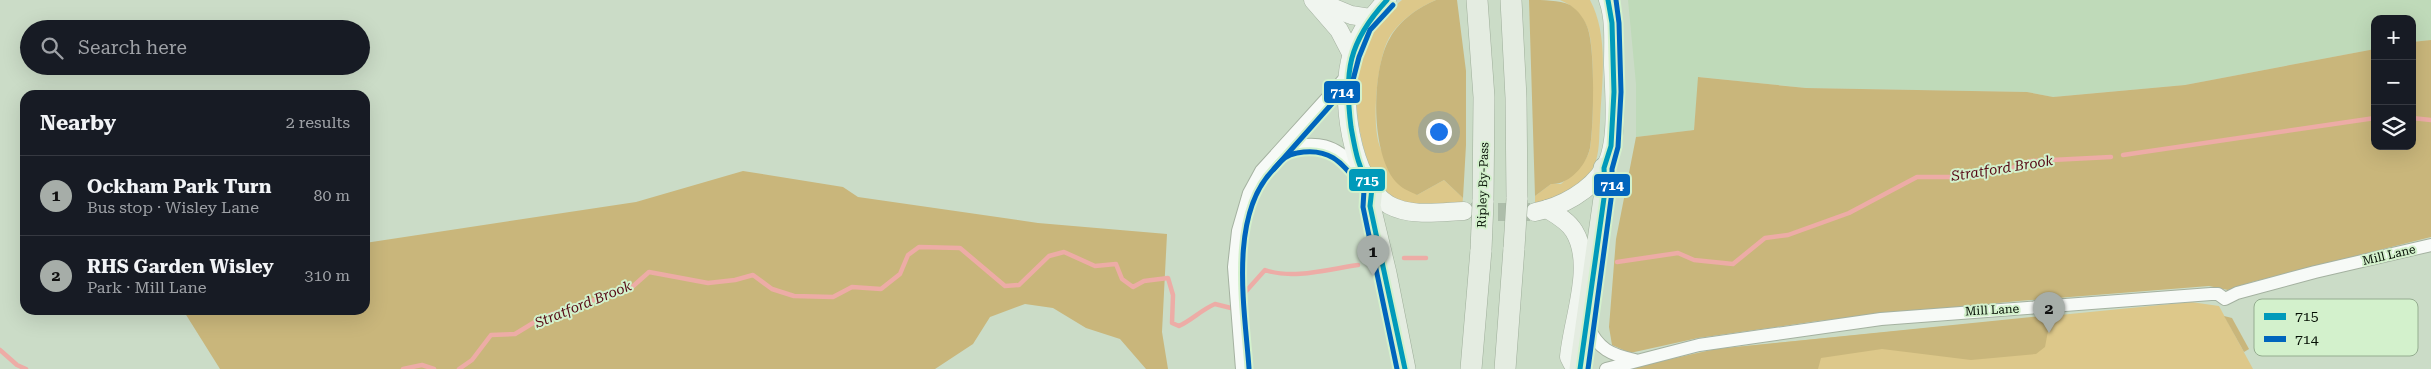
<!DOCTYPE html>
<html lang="en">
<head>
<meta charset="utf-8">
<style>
	body { margin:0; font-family:"Roboto Serif",serif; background:#242831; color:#f1f3f6 }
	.controls { position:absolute; right:15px; top:15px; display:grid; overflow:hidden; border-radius:10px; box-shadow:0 5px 20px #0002 }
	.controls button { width:45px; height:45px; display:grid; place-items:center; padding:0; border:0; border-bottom:1px solid #363941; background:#171b24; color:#f1f3f6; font:25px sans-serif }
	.you { position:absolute; left:1438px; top:131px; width:18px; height:18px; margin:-12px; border:4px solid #fff; border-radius:50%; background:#1a73e8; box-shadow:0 0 0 8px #1a73e833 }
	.badge { display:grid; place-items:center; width:32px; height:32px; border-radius:50%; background:#a6ada8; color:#111; font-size:16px; font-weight:700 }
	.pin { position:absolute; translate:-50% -41px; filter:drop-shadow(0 1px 2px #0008) }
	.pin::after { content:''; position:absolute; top:26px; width:18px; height:15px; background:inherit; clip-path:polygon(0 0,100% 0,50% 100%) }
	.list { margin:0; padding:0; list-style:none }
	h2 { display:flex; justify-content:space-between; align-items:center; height:65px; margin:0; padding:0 20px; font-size:21px }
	h2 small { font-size:16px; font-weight:400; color:#9ea1a6 }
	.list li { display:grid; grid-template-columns:32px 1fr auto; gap:15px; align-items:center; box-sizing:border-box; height:80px; padding:0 20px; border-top:1px solid #363941 }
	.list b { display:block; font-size:19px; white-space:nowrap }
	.list p { margin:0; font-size:16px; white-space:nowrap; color:#9ea1a6 }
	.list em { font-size:16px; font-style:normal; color:#9ea1a6 }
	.icon { flex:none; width:28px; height:28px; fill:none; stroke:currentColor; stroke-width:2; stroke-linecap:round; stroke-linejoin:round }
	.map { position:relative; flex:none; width:2431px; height:369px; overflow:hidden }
	.search { position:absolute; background:#171b24; box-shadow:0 5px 20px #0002; left:20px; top:20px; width:350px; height:55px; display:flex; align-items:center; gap:12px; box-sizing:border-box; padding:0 18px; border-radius:28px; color:#9ea1a6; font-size:19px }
	.panel { position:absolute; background:#171b24; box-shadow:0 5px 20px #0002; left:20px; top:90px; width:350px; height:225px; border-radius:15px }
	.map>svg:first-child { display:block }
</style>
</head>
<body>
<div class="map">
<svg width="2431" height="369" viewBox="0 0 2431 369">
	<rect width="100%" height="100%" fill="#cbdcc7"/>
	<path fill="#bfdab9" d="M1628 0H2431V40L2412 42V19H2375V49L2185 85 2053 97 2027 92 1806 88 1699 77 1694 130 1636 137V84Z"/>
	<g fill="#ddc88a">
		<path d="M1402 0H1436C1419 7 1399 21 1389 38 1377 59 1371 124 1380 147 1383 158 1409 185 1417 195L1444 180 1463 198 1462 207C1449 206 1411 208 1401 204 1362 191 1350 95 1359 61 1366 36 1382 16 1402 0Z"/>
		<path d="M1560 0H1590C1609 35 1602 83 1600 121 1599 135 1600 153 1594 166 1584 189 1556 198 1535 205V196L1551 184H1561C1572 174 1586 164 1590 149 1594 130 1595 46 1588 29 1583 16 1573 5 1560 0Z"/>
		<path d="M2191 302 2219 306 2253 369H1626L1716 349Z"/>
	</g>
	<g fill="#c9b67b">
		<path d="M1436 0H1457L1466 71V145L1463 198 1444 180 1417 195C1411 192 1403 189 1398 184 1370 157 1371 69 1390 38 1399 21 1419 7 1436 0Z"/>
		<path d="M1529 0C1543 0 1559 0 1570 5 1579 11 1585 20 1588 29 1595 51 1594 125 1590 148 1586 166 1569 185 1551 184L1535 196Z"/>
		<path d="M2431 40V237L2252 282 2228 290 2209 286 2018 301 1818 321 1698 338 1630 353 1612 345 1609 327 1616 239 1636 137 1694 130 1698 77 1806 88 2027 92 2053 97 2185 85 2375 49V146H2412V42Z"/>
		<path d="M743 171 843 187 858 197 1038 223 1167 234 1162 332 1168 369H1146L1120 339 1086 328 1053 308 1025 304 990 317 973 344 935 369H220L183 310H365V243L636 202Z"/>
		<path d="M2051 315 2045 347 2036 354 1971 360 1882 349 1821 358 1818 369H1626L1716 349Z"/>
		<path d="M2224 316 2232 318 2249 349 2244 352Z"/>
	</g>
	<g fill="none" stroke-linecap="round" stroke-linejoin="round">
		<g stroke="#edaca6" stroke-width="4.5">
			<path d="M2412 118 2431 120"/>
			<path d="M2123 155 2375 118"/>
			<path d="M1404 258H1426"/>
			<path d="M1617 262 1678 253 1694 260 1733 264 1765 238 1788 235 1849 213 1917 177H1957L2004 171 2030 161 2111 157"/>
			<path d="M0 350 17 365 26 369"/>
			<path d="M403 369 422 365 434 369"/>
			<path d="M459 369 472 360 491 335 515 334 543 317 631 288 649 272 708 283 735 280 753 275 772 289 794 296 833 297 852 287 881 289 900 274 908 255 919 247 960 248 1005 286 1019 285 1049 256 1064 252 1095 266 1116 264 1122 279 1133 287 1144 281 1168 278 1173 295 1172 323 1179 326C1192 320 1201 310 1215 304L1231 308 1265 270C1293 280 1329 269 1358 265"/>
		</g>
		<path stroke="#adbdaa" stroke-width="18" stroke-dasharray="18 9" stroke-linecap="butt" d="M1471 212H1530"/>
		<g stroke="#a4b1a0" stroke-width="14">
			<g id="minor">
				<path d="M1283 148C1318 141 1334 143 1359 170"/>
				<path d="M1588 326C1598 349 1611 355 1635 360"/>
				<path d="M1242 369 1234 267 1238 231 1249 193 1261 171 1347 76"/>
				<path d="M1606 369 1699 345 1881 319 2211 294H2218L2225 299 2237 293 2315 272 2431 245"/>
			</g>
		</g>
		<g stroke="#a4b1a0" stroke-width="19">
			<g id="secondary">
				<path d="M1313 0 1339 30 1352 55"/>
				<path d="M1387 0C1371 16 1359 32 1352 54 1339 93 1350 182 1389 205 1411 217 1440 212 1464 211"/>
				<path d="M1317 1 1351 15 1370 18"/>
				<path d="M1547 209C1557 215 1568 221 1574 231 1595 265 1572 320 1569 357L1572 363 1579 369"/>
				<path d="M1535 212C1561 207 1591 191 1605 167 1619 143 1614 92 1613 65 1613 45 1615 19 1608 0"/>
			</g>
		</g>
		<g stroke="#9eae9a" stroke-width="22">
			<g id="trunk">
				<path d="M1477 0 1484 97 1483 202"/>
				<path d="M1511 0 1516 98 1517 199"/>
				<path d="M1372 188 1370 206 1386 273 1405 369"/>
				<path d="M1471 369 1481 250"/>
				<path d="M1505 369 1514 248"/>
				<path d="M1580 369 1605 191 1604 168"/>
			</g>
		</g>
		<use href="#minor" stroke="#f7faf7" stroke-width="12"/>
		<use href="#secondary" stroke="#f0f5ef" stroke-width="18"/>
		<use href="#trunk" stroke="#e4ece1" stroke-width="21"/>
		<g stroke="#9eae9a" stroke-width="22" stroke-linecap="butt">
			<g id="trunk-bridge">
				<path d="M1514 248 1517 199"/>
				<path d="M1481 250 1483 202"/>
			</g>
		</g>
		<use href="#trunk-bridge" stroke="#e4ece1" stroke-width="21"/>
		<g stroke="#d3f1cc" stroke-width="9">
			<g id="bus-1">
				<path d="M1387 0C1348 42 1344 72 1351 127 1355 149 1358 170 1372 188L1370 206 1405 369"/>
				<path d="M1580 369 1605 191 1604 168 1611 146 1614 92 1612 23 1608 0"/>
			</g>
		</g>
		<g stroke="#d3f1cc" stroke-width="9">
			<g id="bus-2">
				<path d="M1274 169 1353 80 1359 57 1370 30 1393 5"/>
				<path d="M1249 368C1245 311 1228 216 1273 170 1281 161 1285 155 1297 153 1332 146 1344 166 1364 190L1363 207 1397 369"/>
				<path d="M1588 369 1612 192V169L1618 147 1621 92 1619 23 1616 0"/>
			</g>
		</g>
		<use href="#bus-1" stroke="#009aba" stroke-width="5"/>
		<use href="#bus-2" stroke="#0065bd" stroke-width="5"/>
	</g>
	<g text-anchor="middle" stroke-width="4" stroke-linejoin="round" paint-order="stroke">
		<g font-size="12" fill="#050f04" stroke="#d3f1cc">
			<text transform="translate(1483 185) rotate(-88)" y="4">Ripley By-Pass</text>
			<text transform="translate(2389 255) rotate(-13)" y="4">Mill Lane</text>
			<text transform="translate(1992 310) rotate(-3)" y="4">Mill Lane</text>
		</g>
		<g font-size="14" font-style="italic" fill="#550713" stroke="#d3f1cc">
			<text transform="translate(2002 168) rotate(-9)" y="5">Stratford Brook</text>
			<text transform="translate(583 304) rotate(-22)" y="5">Stratford Brook</text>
		</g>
	</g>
	<rect x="2254" y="299" width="164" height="57" rx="8" fill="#d3f1cc" stroke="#95ad90" stroke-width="1"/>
	<rect x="2264" y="313" width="22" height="7" fill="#009aba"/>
	<rect x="2264" y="336" width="22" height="6" fill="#0065bd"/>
	<g font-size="14" fill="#050f04">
		<text x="2295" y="321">715</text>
		<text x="2295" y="344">714</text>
	</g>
	<g stroke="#d3f1cc" stroke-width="2">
		<rect x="1323" y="80" width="38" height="24" rx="5" fill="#0065bd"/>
		<rect x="1348" y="168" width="38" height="24" rx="5" fill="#009aba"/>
		<rect x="1593" y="173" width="38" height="24" rx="5" fill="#0065bd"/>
	</g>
	<g font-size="14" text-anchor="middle" font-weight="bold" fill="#fff">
		<text x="1342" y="97">714</text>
		<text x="1367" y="185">715</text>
		<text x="1612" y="190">714</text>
	</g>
</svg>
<div class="controls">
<button>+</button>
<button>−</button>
<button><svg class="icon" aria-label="layers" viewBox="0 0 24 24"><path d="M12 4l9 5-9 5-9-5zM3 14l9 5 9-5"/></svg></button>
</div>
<div class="you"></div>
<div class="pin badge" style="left:1373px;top:276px">1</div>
<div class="pin badge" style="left:2049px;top:333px">2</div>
<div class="search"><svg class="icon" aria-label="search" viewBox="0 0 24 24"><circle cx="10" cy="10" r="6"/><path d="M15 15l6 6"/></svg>Search here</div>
<section class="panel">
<h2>Nearby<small>2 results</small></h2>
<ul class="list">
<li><span class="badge">1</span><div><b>Ockham Park Turn</b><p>Bus stop · Wisley Lane</p></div><em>80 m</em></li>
<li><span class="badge">2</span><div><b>RHS Garden Wisley</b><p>Park · Mill Lane</p></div><em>310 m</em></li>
</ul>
</section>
</div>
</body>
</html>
